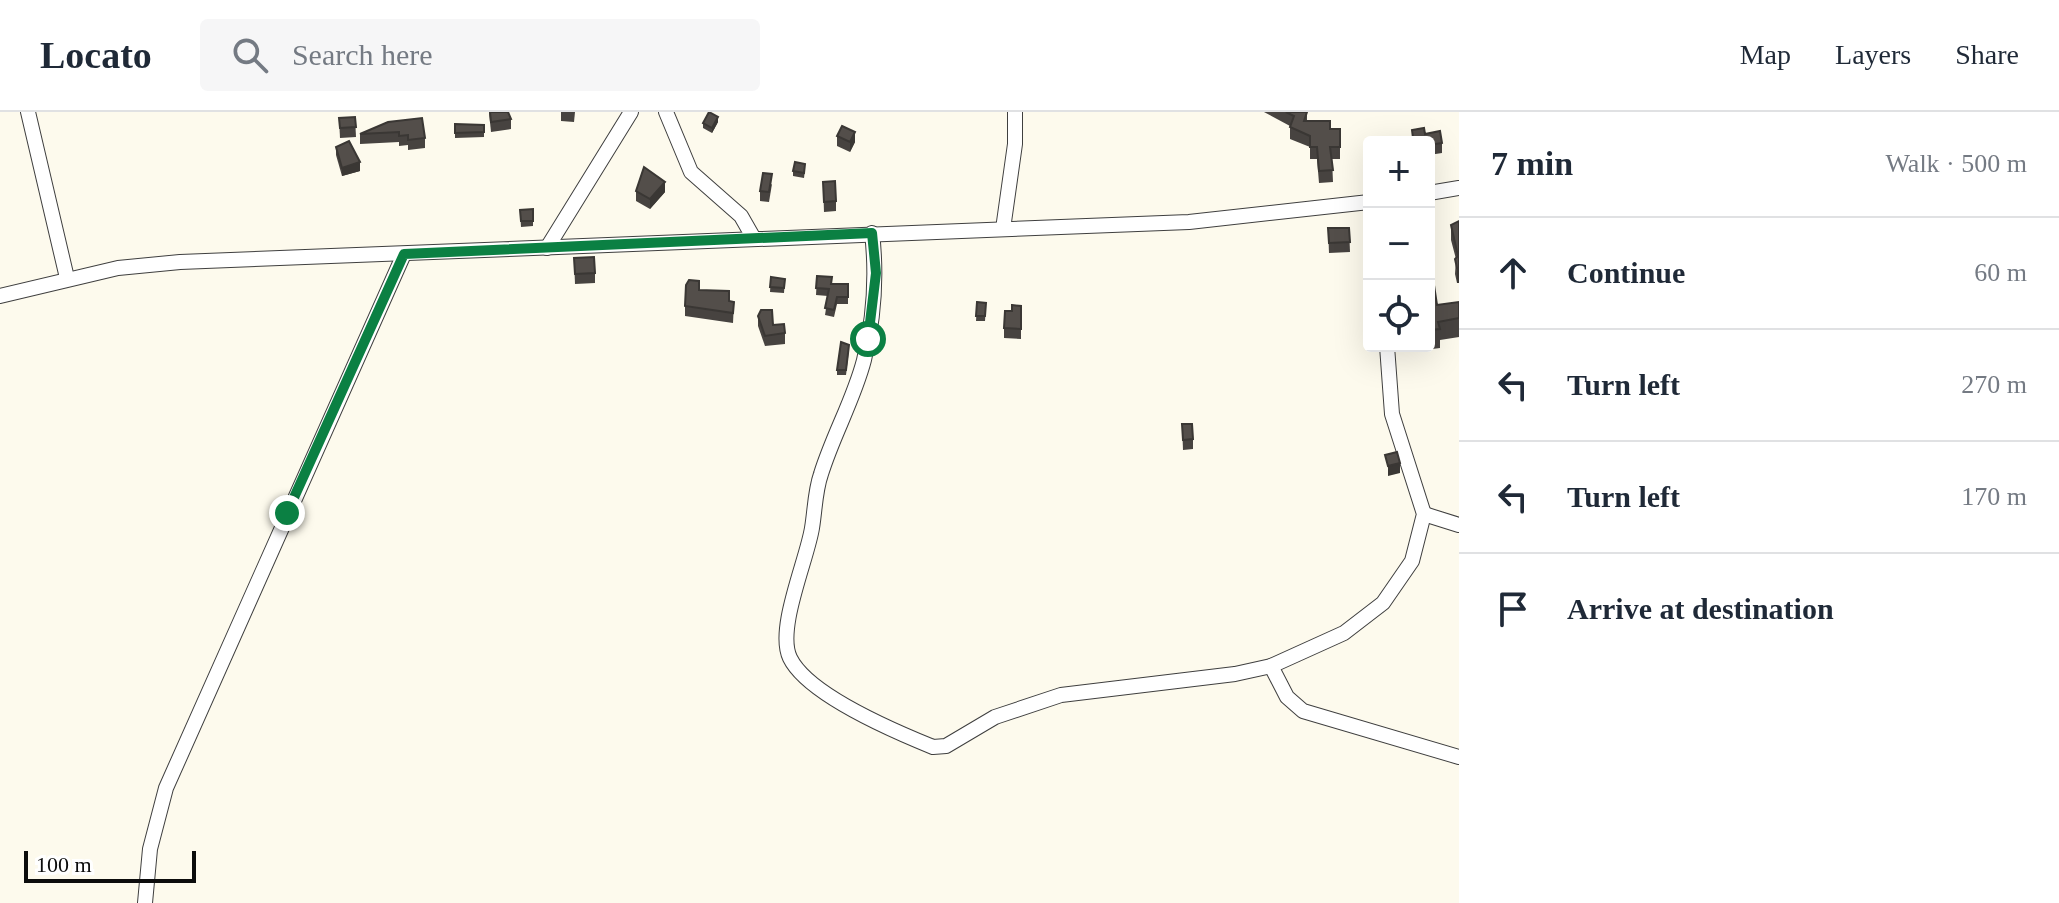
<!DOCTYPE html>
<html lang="en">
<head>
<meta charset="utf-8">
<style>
	body { margin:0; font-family:Georgia,serif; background:#f6f6f7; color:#1f2937 }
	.controls { position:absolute; right:24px; top:24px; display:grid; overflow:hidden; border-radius:8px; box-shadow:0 8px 32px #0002 }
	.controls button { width:72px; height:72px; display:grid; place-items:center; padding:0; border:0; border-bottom:2px solid #e0e1e3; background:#fff; color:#1f2937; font:40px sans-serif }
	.scale { position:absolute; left:24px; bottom:20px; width:172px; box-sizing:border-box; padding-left:8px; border:4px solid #0c0c0c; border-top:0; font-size:22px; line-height:28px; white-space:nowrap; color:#0c0c0c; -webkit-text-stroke:6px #fff; paint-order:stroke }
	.stop { position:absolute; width:24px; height:24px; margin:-18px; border:6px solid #0b8043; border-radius:50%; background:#fff }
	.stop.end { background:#0b8043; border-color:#fff; box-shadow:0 2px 8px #0008 }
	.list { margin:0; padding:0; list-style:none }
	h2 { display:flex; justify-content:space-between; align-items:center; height:104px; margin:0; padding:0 32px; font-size:34px }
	h2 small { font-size:26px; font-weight:400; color:#747a83 }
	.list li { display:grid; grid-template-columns:52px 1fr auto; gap:24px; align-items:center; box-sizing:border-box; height:112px; padding:0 32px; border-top:2px solid #e0e1e3 }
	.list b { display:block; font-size:30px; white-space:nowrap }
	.list em { font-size:26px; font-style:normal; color:#747a83 }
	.icon { flex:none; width:44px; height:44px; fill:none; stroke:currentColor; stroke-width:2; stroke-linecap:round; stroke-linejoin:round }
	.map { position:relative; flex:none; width:1459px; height:791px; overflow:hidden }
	header { display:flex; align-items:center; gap:48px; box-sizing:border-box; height:112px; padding:0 40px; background:#fff; border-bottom:2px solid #e0e1e3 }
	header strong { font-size:38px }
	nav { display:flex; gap:44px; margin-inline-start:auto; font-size:28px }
	.search { width:560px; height:72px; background:#f6f6f7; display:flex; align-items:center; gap:20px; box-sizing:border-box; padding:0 28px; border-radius:8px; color:#747a83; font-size:30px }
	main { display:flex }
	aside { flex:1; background:#fff }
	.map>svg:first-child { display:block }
</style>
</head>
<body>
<header>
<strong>Locato</strong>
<div class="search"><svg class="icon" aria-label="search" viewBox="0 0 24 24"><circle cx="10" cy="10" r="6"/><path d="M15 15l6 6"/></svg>Search here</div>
<nav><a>Map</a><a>Layers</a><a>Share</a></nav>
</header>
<main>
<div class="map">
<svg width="1459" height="791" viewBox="0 0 1459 791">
	<rect width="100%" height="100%" fill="#fdfaed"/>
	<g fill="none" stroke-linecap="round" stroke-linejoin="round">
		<g stroke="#3f3f3f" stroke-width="16">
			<g id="minor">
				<path d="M28 0 67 166"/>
				<path d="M666 0 691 60 741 104 753 125"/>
				<path d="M1429 81 1459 76"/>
				<path d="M1003 117 1015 32V0"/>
				<path d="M872 121C877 164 874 206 864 248 854 287 833 323 821 362 815 379 815 398 812 416 807 448 776 517 790 546 808 583 896 620 933 635L946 634 995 605 1061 583 1235 562 1271 554 1344 521 1383 491 1412 449 1424 402 1392 302 1387 234"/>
				<path d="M547 136 631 0"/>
				<path d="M0 184 118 156 180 150 1189 110 1369 90"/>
				<path d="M1424 402 1459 413"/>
				<path d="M1271 554 1287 585 1303 599 1459 645"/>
				<path d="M145 791 150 737 166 676 404 142"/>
			</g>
		</g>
		<use href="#minor" stroke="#fff" stroke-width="14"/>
	</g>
	<g fill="#474340">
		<path d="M489 0 511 7V17L491 20Z"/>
		<path d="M561 0H575L574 10 561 9Z"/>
		<path d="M1264 0H1307V9L1330 17H1340V47H1332L1333 70 1319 71 1317 47H1310V35L1290 27V14Z"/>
		<path d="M355 5 356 25 340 26 339 6Z"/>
		<path d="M388 10 425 26V36L408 38V33L399 34V30L360 32V22Z"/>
		<path d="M718 10 712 21 703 16V11Z"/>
		<path d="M455 12 484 13V25L455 26Z"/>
		<path d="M1412 18 1425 22 1442 31V41L1429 43V30L1412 26Z"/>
		<path d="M837 24 855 30 850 40 837 34Z"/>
		<path d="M336 35 360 59 342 64 336 43Z"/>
		<path d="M805 57 804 66 793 64V59Z"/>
		<path d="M823 70 836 89V99L824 100Z"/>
		<path d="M772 72 769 90 760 89V79Z"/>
		<path d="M636 79 665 80 650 97 636 89Z"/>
		<path d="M533 97V114L521 115 520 98Z"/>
		<path d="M1459 109 1457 171 1455 162 1456 147 1451 128V113Z"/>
		<path d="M1328 116H1349L1350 140 1329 141Z"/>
		<path d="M1429 140 1437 193 1459 190V225L1440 228V236L1417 239 1416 234H1429Z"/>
		<path d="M574 146 595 161V171L575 172Z"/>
		<path d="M817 164 832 172H848V192H837L834 205 825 203 828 184 816 183Z"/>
		<path d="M771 165 785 167 784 181 770 180Z"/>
		<path d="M699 178 729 189 734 190 733 211 685 204V194Z"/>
		<path d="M977 190 986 191 985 209H976Z"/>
		<path d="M1021 194V227L1004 226V216Z"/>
		<path d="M758 204 785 221V232L765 234 758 214Z"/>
		<path d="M849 238 846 263H837V258Z"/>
		<path d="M1182 312 1193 327V337L1183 338Z"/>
	</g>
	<g fill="#3a3734">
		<path d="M718 5V10L712 21V16Z"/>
		<path d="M855 20V30L850 40V30Z"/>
		<path d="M360 50V59L342 64V56Z"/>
		<path d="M665 70V80L650 97V87Z"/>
		<rect x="1457" y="156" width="2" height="15"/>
		<path d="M1400 351V361L1388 364V354Z"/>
	</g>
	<g fill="#534e4a" stroke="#3a3734" stroke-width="2">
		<path d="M490 0H508L511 7 491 10Z"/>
		<path d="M709 0 718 5 712 16 703 11Z"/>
		<path d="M1286 0H1307L1304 9H1330V17H1340V35H1330L1333 58 1319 59 1317 35H1310V24L1290 15 1294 4Z"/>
		<path d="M355 5 356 15 340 16 339 6Z"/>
		<path d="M422 6 425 26 408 28V23L399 24V20L360 22 388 10Z"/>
		<path d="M455 12 484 13V20L455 21Z"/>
		<path d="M842 14 855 20 850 30 837 24Z"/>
		<path d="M1424 16 1425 22 1440 19 1442 31 1429 33V30H1406V27L1413 26 1412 18Z"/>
		<path d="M349 29 360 50 342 56 336 35Z"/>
		<path d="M795 50 805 52 804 61 793 59Z"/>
		<path d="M644 55 665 70 650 87 636 79Z"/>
		<path d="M763 61 772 62 769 80 760 79Z"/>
		<path d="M835 69 836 89 824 90 823 70Z"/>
		<path d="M533 97V109H521L520 98Z"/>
		<path d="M1459 109V156H1457L1455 147 1458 144 1451 113Z"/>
		<path d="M1328 116H1349L1350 130 1329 131Z"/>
		<path d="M1429 140 1437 193 1459 190V206L1438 210 1440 217 1429 218Z"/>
		<path d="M594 145 595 161 575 162 574 146Z"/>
		<path d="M817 164 832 165 831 172H848V185H837L834 198 825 196 829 177 816 176Z"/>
		<path d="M771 165 785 167 784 176 770 175Z"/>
		<path d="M689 168 699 169V178L729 179V189L734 190 733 201 685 194 686 173Z"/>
		<path d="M977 190 986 191 985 204H976Z"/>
		<path d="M1012 193 1021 194V217L1004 216 1005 199H1012Z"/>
		<path d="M761 198H772L773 213 784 212 785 221 765 224 758 204Z"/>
		<path d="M841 230 849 233 846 258H837Z"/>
		<path d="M1182 312H1192L1193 327 1183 328Z"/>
		<path d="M1397 340 1400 351 1388 354 1385 343Z"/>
	</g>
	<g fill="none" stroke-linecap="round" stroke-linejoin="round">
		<path stroke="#0b8043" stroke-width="10" d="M287 401 404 142 872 121 876 161 868 227"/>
	</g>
</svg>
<div class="controls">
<button>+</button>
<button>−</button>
<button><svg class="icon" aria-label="locate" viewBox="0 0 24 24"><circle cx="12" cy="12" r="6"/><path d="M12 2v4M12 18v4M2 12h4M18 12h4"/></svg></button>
</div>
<div class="scale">100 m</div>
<div class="stop" style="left:868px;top:227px"></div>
<div class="stop end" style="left:287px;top:401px"></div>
</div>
<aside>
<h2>7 min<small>Walk · 500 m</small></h2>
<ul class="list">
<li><svg class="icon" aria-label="ahead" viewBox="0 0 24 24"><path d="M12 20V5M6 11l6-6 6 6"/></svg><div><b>Continue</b></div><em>60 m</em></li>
<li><svg class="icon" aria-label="left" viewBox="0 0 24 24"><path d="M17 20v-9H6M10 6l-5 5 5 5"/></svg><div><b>Turn left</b></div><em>270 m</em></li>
<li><svg class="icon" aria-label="left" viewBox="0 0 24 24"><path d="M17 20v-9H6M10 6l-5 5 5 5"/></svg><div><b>Turn left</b></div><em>170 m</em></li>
<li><svg class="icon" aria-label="arrive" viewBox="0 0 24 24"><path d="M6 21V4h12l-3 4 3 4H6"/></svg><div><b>Arrive at destination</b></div></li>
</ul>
</aside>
</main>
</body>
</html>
